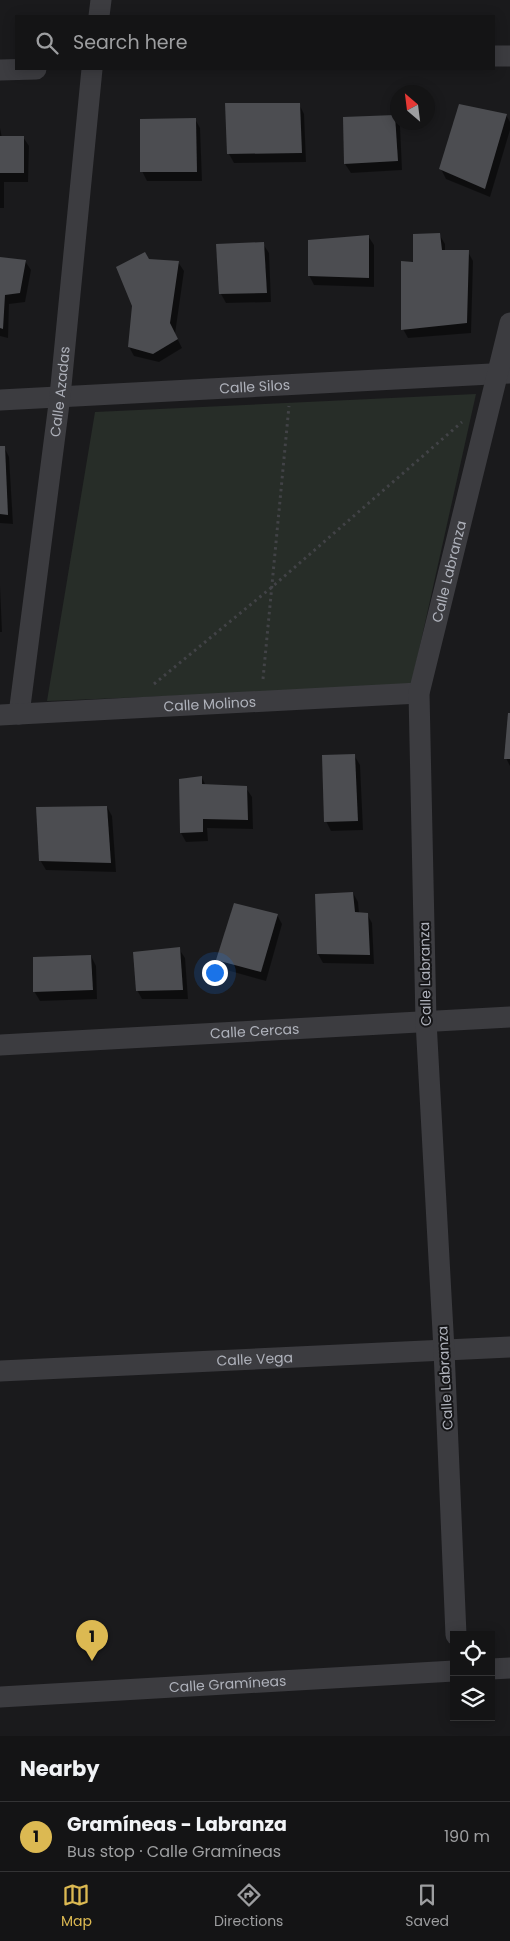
<!DOCTYPE html>
<html lang="en">
<head>
<meta charset="utf-8">
<style>
	body { margin:0; font-family:Poppins,sans-serif; background:#1d1d1e; color:#f1f3f6 }
	.controls { position:absolute; right:15px; bottom:15px; display:grid; overflow:hidden; border-radius:0px; box-shadow:0 2px 12px #0003 }
	.controls button { width:45px; height:45px; display:grid; place-items:center; padding:0; border:0; border-bottom:1px solid #333334; background:#141415; color:#f1f3f6; font:25px sans-serif }
	.compass { position:absolute; left:390px; top:85px; width:45px; height:45px; border-radius:50%; background:#141415; box-shadow:0 2px 12px #0003; rotate:332deg }
	.you { position:absolute; left:214px; top:972px; width:18px; height:18px; margin:-12px; border:4px solid #fff; border-radius:50%; background:#1a73e8; box-shadow:0 0 0 8px #1a73e833 }
	.badge { display:grid; place-items:center; width:32px; height:32px; border-radius:50%; background:#dcb952; color:#111; font-size:16px; font-weight:700 }
	.pin { position:absolute; translate:-50% -41px; filter:drop-shadow(0 1px 2px #0008) }
	.pin::after { content:''; position:absolute; top:26px; width:18px; height:15px; background:inherit; clip-path:polygon(0 0,100% 0,50% 100%) }
	.list { margin:0; padding:0; list-style:none }
	h2 { display:flex; justify-content:space-between; align-items:center; height:65px; margin:0; padding:0 20px; font-size:21px }
	h2 small { font-size:16px; font-weight:400; color:#9d9ea0 }
	.list li { display:grid; grid-template-columns:32px 1fr auto; gap:15px; align-items:center; box-sizing:border-box; height:70px; padding:0 20px; border-top:1px solid #333334 }
	.list b { display:block; font-size:19px; white-space:nowrap }
	.list p { margin:0; font-size:16px; white-space:nowrap; color:#9d9ea0 }
	.list em { font-size:16px; font-style:normal; color:#9d9ea0 }
	.icon { flex:none; width:28px; height:28px; fill:none; stroke:currentColor; stroke-width:2; stroke-linecap:round; stroke-linejoin:round }
	.map { position:relative; flex:none; width:510px; height:1736px; overflow:hidden }
	.search { position:absolute; background:#141415; box-shadow:0 2px 12px #0003; left:15px; right:15px; top:15px; height:55px; display:flex; align-items:center; gap:12px; box-sizing:border-box; padding:0 18px; border-radius:0px; color:#9d9ea0; font-size:19px }
	.sheet { height:135px; background:#141415 }
	nav { display:flex; justify-content:space-around; align-items:center; box-sizing:border-box; height:70px; border-top:1px solid #333334; background:#141415; font-size:14px; color:#9d9ea0 }
	nav a { display:grid; justify-items:center; gap:2px }
	nav .on { color:#dcb952 }
	.map>svg:first-child { display:block }
</style>
</head>
<body>
<div class="map">
<svg width="510" height="1736" viewBox="0 0 510 1736">
	<rect width="100%" height="100%" fill="#1a1a1c"/>
	<path fill="#272d28" d="M476 394 411 686 47 701 95 412Z"/>
	<g fill="#0007">
		<path d="M226 104H299L304 114 306 162 234 163 229 154Z"/>
		<path d="M506 115 510 122V130L490 197 446 179 441 169Z"/>
		<path d="M394 117 400 126 402 170 351 173 345 164 344 119Z"/>
		<path d="M195 119 200 128 202 181H147L142 171Z"/>
		<path d="M0 128 2 138 23 137 29 146 28 182H4V208H0Z"/>
		<path d="M439 234 445 244V251L468 252 473 261 471 333 408 338 403 329 414 263Z"/>
		<path d="M368 236 374 245V287L314 285 309 275Z"/>
		<path d="M263 244 269 253 271 302 226 303 221 294 218 246Z"/>
		<path d="M0 258 25 261 31 270 25 302 9 304 8 338 0 336Z"/>
		<path d="M149 260 178 262 184 271 175 334 182 348 159 362 134 356 129 347 133 306Z"/>
		<path d="M4 447 9 457 13 524 0 523V448Z"/>
		<path d="M0 586 2 632H0Z"/>
		<path d="M510 715V766L506 758Z"/>
		<path d="M354 755 360 765 363 830 331 831 326 821Z"/>
		<path d="M202 778 206 786 246 788 252 797 253 829 207 828 208 841 186 842 181 833Z"/>
		<path d="M107 807 112 816 116 872 46 870 40 860Z"/>
		<path d="M353 893 358 902 359 913 367 914 372 923 374 964 323 963 318 954 317 895Z"/>
		<path d="M277 915 282 924 266 981 223 969 218 959Z"/>
		<path d="M179 949 185 958 188 999H142L137 990Z"/>
		<path d="M91 956 96 966 97 999 40 1001 34 991Z"/>
	</g>
	<g fill="#4c4d51">
		<path d="M225 103H300L302 153 227 154Z"/>
		<path d="M459 104 507 114 485 189 439 169Z"/>
		<path d="M395 115 398 161 344 164 343 117Z"/>
		<path d="M196 118 197 172H140V119Z"/>
		<rect x="0" y="136" width="24" height="37"/>
		<path d="M440 233 442 250H469L467 323 401 330V261L413 262V234Z"/>
		<path d="M369 235V278L308 276V240Z"/>
		<path d="M264 242 267 293 219 294 216 244Z"/>
		<path d="M145 252 149 259 179 261 170 323 178 339 153 354 128 347 132 306 116 267Z"/>
		<path d="M0 257 26 260 20 293 5 295 3 329 0 328Z"/>
		<path d="M0 446H5L8 515 0 514Z"/>
		<path d="M508 713H510V759H504Z"/>
		<path d="M355 754 358 821 324 822 322 755Z"/>
		<path d="M202 776V784L247 786 248 820 203 819V832L180 833 179 779Z"/>
		<path d="M107 806 111 863 39 861 36 807Z"/>
		<path d="M353 892 355 912 368 913 370 955 317 954 315 894Z"/>
		<path d="M234 903 278 914 261 972 216 960Z"/>
		<path d="M180 947 183 990 136 991 133 952Z"/>
		<path d="M91 955 93 990 33 992V957Z"/>
	</g>
	<g fill="none" stroke-linecap="round" stroke-linejoin="round">
		<g stroke="#424347" stroke-width="3" stroke-dasharray="2.5 4" stroke-linecap="butt">
			<path d="M263 679 289 406"/>
			<path d="M154 684 272 587 462 422"/>
		</g>
		<g stroke="#3c3c40" stroke-width="21">
			<path d="M99 16 101 0"/>
			<path d="M494 56H510"/>
			<path d="M0 70 36 69"/>
			<path id="s1" d="M0 400 510 373"/>
			<path id="s2" d="M19 714 60 396 92 69"/>
			<path id="s3" d="M0 715 419 693"/>
			<path id="s4" d="M0 1045 510 1017"/>
			<path id="s5" d="M0 1371 510 1347"/>
			<path id="s6" d="M456 1635 444 1350 426 1021 419 693 510 323"/>
			<path d="M491 1669 510 1668"/>
			<path id="s7" d="M0 1697 454 1671"/>
		</g>
	</g>
	<g text-anchor="middle" stroke-width="4" stroke-linejoin="round" paint-order="stroke">
		<g font-size="14" fill="#aeb1ba" stroke="#151517">
			<text dy="5" stroke="none"><textPath href="#s1" startOffset="255">Calle Silos</textPath></text>
			<text dy="5" stroke="none"><textPath href="#s2" startOffset="325">Calle Azadas</textPath></text>
			<text dy="5" stroke="none"><textPath href="#s6" startOffset="1068">Calle Labranza</textPath></text>
			<text dy="5" stroke="none"><textPath href="#s3" startOffset="210">Calle Molinos</textPath></text>
			<text transform="translate(425 974) rotate(-91)" y="5">Calle Labranza</text>
			<text dy="5" stroke="none"><textPath href="#s4" startOffset="255">Calle Cercas</textPath></text>
			<text dy="5" stroke="none"><textPath href="#s5" startOffset="255">Calle Vega</textPath></text>
			<text transform="translate(445 1378) rotate(-93)" y="5">Calle Labranza</text>
			<text dy="5" stroke="none"><textPath href="#s7" startOffset="228">Calle Gramíneas</textPath></text>
		</g>
	</g>
</svg>
<div class="controls">
<button><svg class="icon" aria-label="locate" viewBox="0 0 24 24"><circle cx="12" cy="12" r="6"/><path d="M12 2v4M12 18v4M2 12h4M18 12h4"/></svg></button>
<button><svg class="icon" aria-label="layers" viewBox="0 0 24 24"><path d="M12 4l9 5-9 5-9-5zM3 14l9 5 9-5"/></svg></button>
</div>
<svg class="compass" viewBox="-18 -18 36 36"><path d="M0-13l5 13h-10z" fill="#e53935"/><path d="M0 13l5-13h-10z" fill="#9d9ea0"/></svg>
<div class="you"></div>
<div class="pin badge" style="left:92px;top:1661px">1</div>
<div class="search"><svg class="icon" aria-label="search" viewBox="0 0 24 24"><circle cx="10" cy="10" r="6"/><path d="M15 15l6 6"/></svg>Search here</div>
</div>
<section class="sheet">
<h2>Nearby<small></small></h2>
<ul class="list">
<li><span class="badge">1</span><div><b>Gramíneas - Labranza</b><p>Bus stop · Calle Gramíneas</p></div><em>190 m</em></li>
</ul>
</section>
<nav>
<a class="on"><svg class="icon" aria-label="map" viewBox="0 0 24 24"><path d="M3 6l6-2 6 2 6-2v14l-6 2-6-2-6 2zM9 4v14M15 6v14"/></svg>Map</a>
<a><svg class="icon" aria-label="directions" viewBox="0 0 24 24"><path d="M12 3l9 9-9 9-9-9zM9 14v-3h6M13 9l2 2-2 2"/></svg>Directions</a>
<a><svg class="icon" aria-label="saved" viewBox="0 0 24 24"><path d="M7 4h10v16l-5-4-5 4z"/></svg>Saved</a>
</nav>
</body>
</html>
